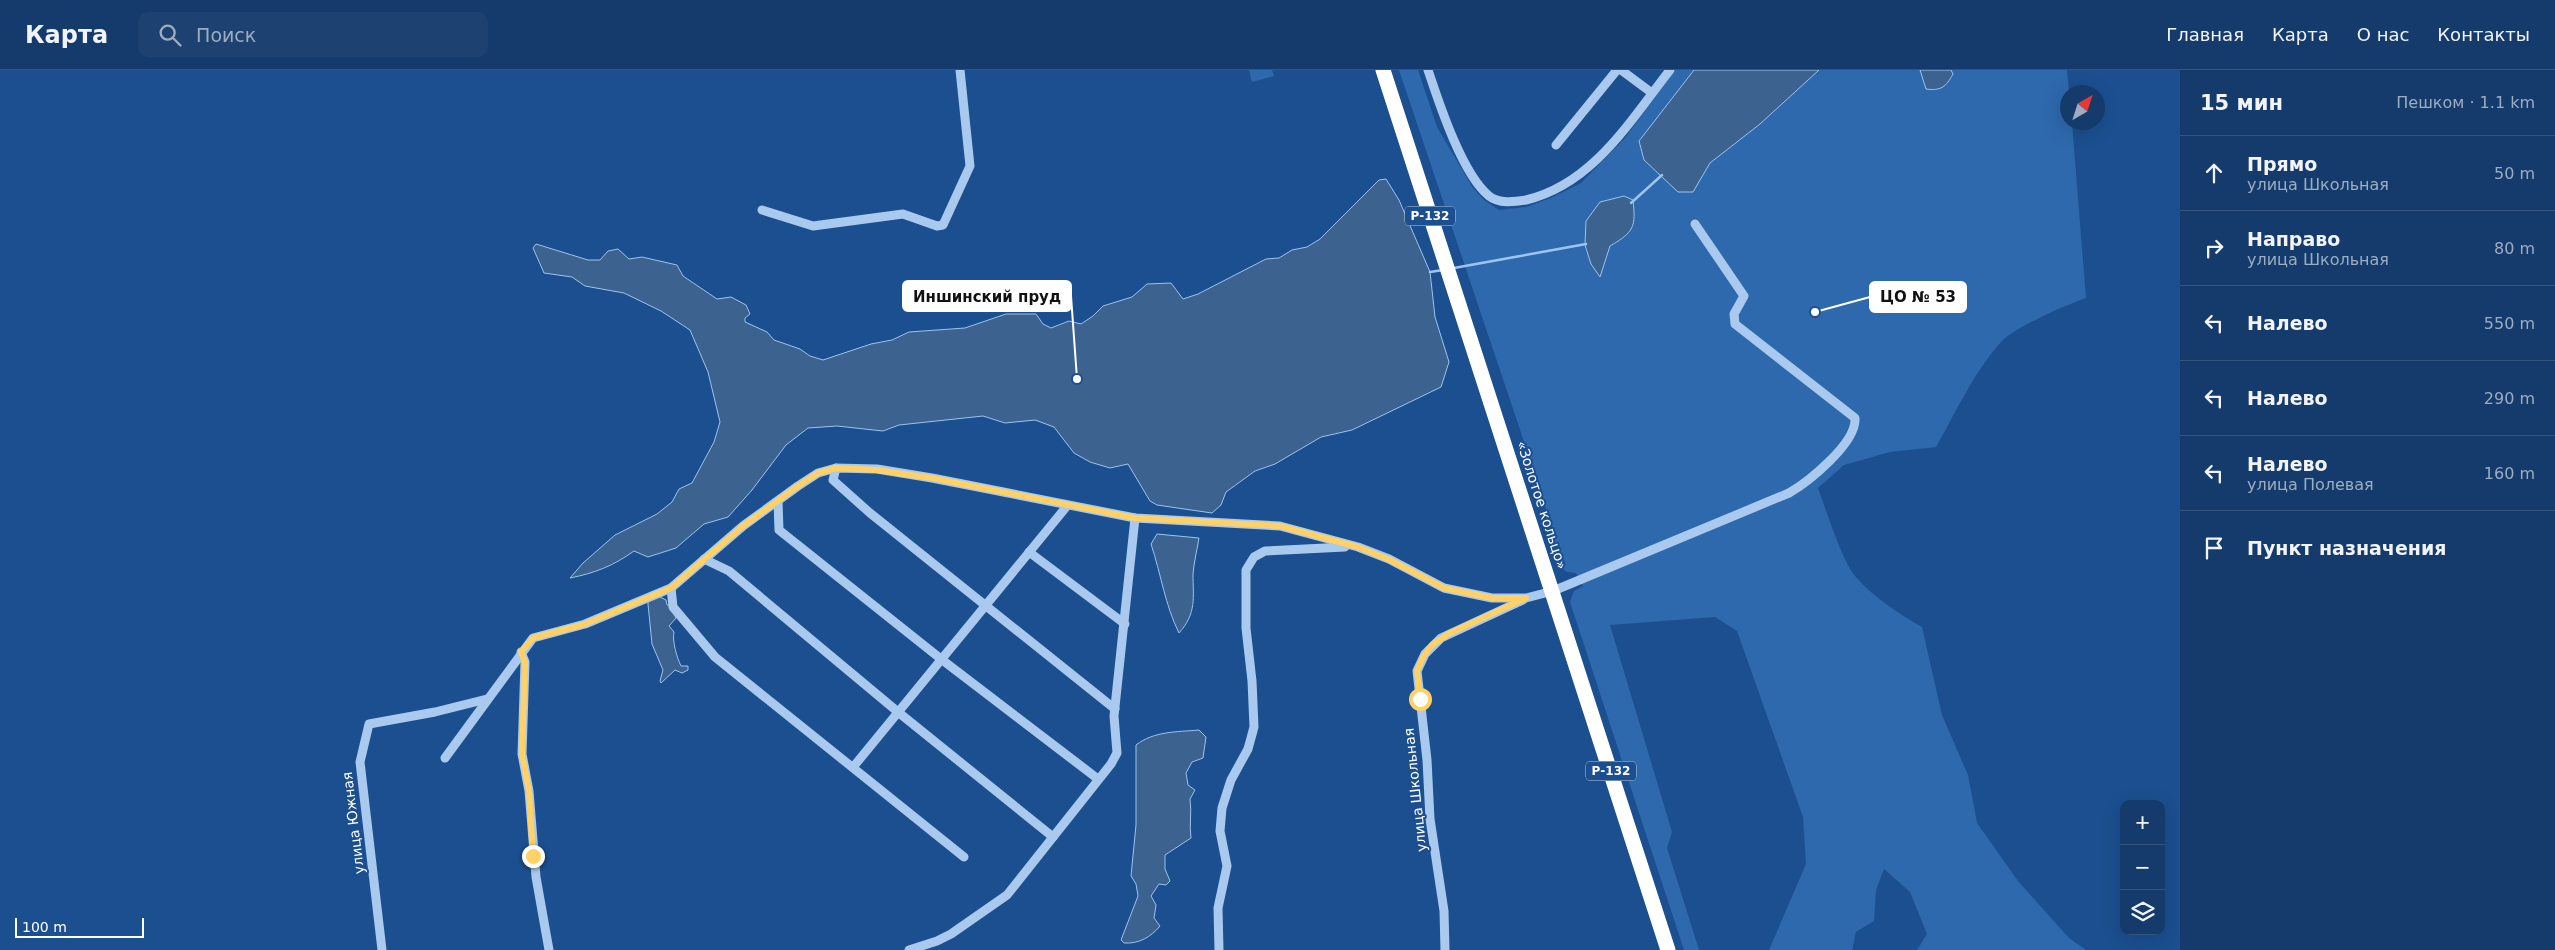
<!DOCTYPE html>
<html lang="ru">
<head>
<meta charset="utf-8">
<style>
	body { margin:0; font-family:"DejaVu Sans",sans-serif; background:#1d4271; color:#f1f3f6 }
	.controls { position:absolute; right:15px; bottom:15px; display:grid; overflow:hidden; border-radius:10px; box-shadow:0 5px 20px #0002 }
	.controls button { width:45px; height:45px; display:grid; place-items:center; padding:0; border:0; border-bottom:1px solid #33557e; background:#143b6b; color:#f1f3f6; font:25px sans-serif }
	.compass { position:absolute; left:2060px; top:15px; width:45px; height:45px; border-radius:50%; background:#143b6b; box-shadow:0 5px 20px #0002; rotate:39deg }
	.scale { position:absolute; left:15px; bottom:12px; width:129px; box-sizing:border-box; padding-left:5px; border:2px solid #fff; border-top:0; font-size:14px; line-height:18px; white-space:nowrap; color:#fff; -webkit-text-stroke:4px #1b4f8f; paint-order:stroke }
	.stop { position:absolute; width:15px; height:15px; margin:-11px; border:4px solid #ffd166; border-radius:50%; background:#fff }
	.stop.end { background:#ffd166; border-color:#fff; box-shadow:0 1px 5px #0008 }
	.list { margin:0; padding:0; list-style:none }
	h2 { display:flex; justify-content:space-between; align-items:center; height:65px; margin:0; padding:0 20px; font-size:21px }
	h2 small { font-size:16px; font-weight:400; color:#9dadc1 }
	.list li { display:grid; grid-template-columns:32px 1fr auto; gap:15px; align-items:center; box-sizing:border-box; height:75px; padding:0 20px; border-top:1px solid #33557e }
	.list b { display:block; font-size:19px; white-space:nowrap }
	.list p { margin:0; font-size:16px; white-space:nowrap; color:#9dadc1 }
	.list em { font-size:16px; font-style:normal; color:#9dadc1 }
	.icon { flex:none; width:28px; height:28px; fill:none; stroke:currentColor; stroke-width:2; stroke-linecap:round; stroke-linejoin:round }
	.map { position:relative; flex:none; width:2180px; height:880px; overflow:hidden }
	header { display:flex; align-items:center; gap:30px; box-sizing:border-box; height:70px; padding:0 25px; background:#143b6b; border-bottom:1px solid #33557e }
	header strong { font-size:24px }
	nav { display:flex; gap:28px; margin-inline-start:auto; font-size:18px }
	.search { width:350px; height:45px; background:#1d4271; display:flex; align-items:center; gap:12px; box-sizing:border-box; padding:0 18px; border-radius:10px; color:#9dadc1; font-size:19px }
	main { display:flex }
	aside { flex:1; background:#143b6b }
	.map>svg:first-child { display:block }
</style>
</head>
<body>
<header>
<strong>Карта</strong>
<div class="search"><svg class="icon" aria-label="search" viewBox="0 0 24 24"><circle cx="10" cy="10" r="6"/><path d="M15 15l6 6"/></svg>Поиск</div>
<nav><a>Главная</a><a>Карта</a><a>О нас</a><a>Контакты</a></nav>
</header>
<main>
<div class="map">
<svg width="2180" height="880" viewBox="0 0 2180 880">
	<rect width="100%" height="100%" fill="#1b4f8f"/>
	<g fill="#2e69ad" fill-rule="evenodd">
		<path d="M1249 0H1272L1274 6 1252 12Z"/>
		<path d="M1399 0H1418L1437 57 1473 118 1484 130 1499 140 1526 137 1551 128 1581 113 1625 68 1675 0H1694L1639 71 1644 90 1661 106 1693 121 1710 93 1760 54 1819 0H1920L1926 19 1953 5 1951 0H2067L2069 22 2068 52 2072 53 2086 228C2066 235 2015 257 2001 272 1974 302 1956 342 1936 377L1890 382 1844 395 1818 418C1826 440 1842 490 1855 506 1874 528 1898 543 1922 557L1942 645 1968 705 1977 753 2018 811 2069 868 2086 880H1917L1927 864 1910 822 1884 799 1876 820 1874 851 1856 862 1852 880H1769L1806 794 1803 747 1737 561 1715 547 1610 555 1672 762 1667 778 1699 880H1684L1570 532 1574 521 1583 516 1576 503 1567 502 1560 497 1544 431ZM1600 132 1626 166 1610 176 1599 207Z"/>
	</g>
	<g fill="#3c6290" stroke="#9cc4f0">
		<path d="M1694 0H1819L1760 54 1710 93 1693 122H1678L1644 90 1639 71Z"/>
		<path d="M1920 0H1951L1953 4C1946 17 1941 21 1926 19Z"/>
		<path d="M1386 109 1399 130 1430 202 1435 247 1449 292 1441 317 1352 360 1321 367 1275 394 1255 401 1226 422 1221 435 1212 443 1157 435 1150 431 1128 394 1110 398 1090 392 1074 383 1054 357 1035 350 1005 353 983 346 899 355 883 361 837 356 808 358 786 375 752 420 728 447 704 454 676 478 648 487 634 481C613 496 595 503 570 508L583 493 615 465 657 444 672 432 679 419 692 413 714 372 720 352 708 302 690 260 661 241 624 223 585 216 572 207 544 203 533 178 536 174 588 190H600L608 181 618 179 629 189 642 187 677 195 683 206 717 229 731 227 746 235 750 244 745 248V252L767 262 774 270 800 279 810 286 823 290 871 274 892 270 909 262 965 258 1006 244H1036L1043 254 1051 258 1069 251 1081 254 1093 246 1103 236 1132 227 1147 214 1171 213 1183 229 1198 224 1266 189 1279 188 1292 180 1307 177 1320 169 1379 110Z"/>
		<path d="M1624 126 1633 130C1636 157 1634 162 1610 176L1600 207 1591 194 1585 175 1586 151 1600 132Z"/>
		<path d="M1157 464 1199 468C1197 480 1194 492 1193 504 1193 527 1197 543 1179 563 1165 535 1161 504 1151 474Z"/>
		<path d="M658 526 666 530 667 535 671 536 676 548 669 556 674 562C672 571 677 588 681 596H688V600L682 603 675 600 661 613 660 611 663 600 652 574 648 534V530Z"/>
		<path d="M1199 660 1206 667 1203 688 1192 692 1186 703 1188 715 1195 720 1190 729C1192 743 1189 755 1191 768L1165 785V799L1170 811 1166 815 1159 814 1151 826 1156 835 1154 848 1160 856C1151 867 1139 874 1124 873L1121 870 1138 826 1136 814 1131 806 1136 755V675C1154 661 1177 662 1199 660Z"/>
	</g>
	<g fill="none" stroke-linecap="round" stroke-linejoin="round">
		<g stroke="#9cc4f0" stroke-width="2.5">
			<path d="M1631 133 1662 105"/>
			<path d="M1454 198 1586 174"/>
			<path d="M1430 202 1443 200"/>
		</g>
		<g stroke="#a9c9ee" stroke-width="9">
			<path d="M1428 0C1439 33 1462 104 1489 126 1499 134 1514 132 1526 130 1593 114 1630 51 1670 0"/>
			<path d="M1621 0 1652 23"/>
			<path d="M1556 75 1617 0"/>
			<path d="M762 140 813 156 903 144 937 156 943 155 970 96 960 0"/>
			<path d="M836 398 833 410 870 443 1115 639"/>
			<path d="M778 431 779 460 941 589 1098 709"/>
			<path d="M1029 482 1125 554"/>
			<path d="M704 489 729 501 898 642 1053 767"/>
			<path d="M671 518 673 537 715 587 964 787"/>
			<path d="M521 582 525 592 522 684 529 721 536 807 549 880"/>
			<path d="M445 688 533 568 585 554 671 518 743 456 798 416 818 403 836 398 877 399 932 408 1135 448 1280 456 1358 477 1389 489 1444 518 1492 528H1526L1553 521 1789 423C1808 412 1857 373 1855 348L1735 254 1734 244 1744 226 1695 154"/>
			<path d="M854 696 1067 436"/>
			<path d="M382 880 360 692 369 654 435 642 487 629"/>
			<path d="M909 880 937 871 951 864 1007 825 1111 694 1117 683 1114 646 1135 448"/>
			<path d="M1219 880 1218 838 1227 796 1220 761 1222 738 1231 710 1248 679 1254 657 1252 611 1246 558V500L1254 487 1265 481 1345 477"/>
			<path d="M1445 880 1444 841 1430 749 1427 690 1417 601 1425 584 1441 568 1523 530"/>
		</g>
		<path stroke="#fff" stroke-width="15" d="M1383 0 1668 880"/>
	</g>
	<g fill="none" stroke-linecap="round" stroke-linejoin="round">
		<path stroke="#ffd166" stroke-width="6" d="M533 786 529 721 522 684 525 592 521 582 533 568 585 554 671 518 743 456 798 416 818 403 836 398 877 400 932 408 1135 448 1280 456 1358 477 1390 490 1444 518 1492 528H1526L1448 564 1432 575 1423 587 1417 601 1420 629"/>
	</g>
	<g text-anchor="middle" stroke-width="4" stroke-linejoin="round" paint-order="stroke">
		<g fill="#1b4f8f" stroke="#bbcadd" stroke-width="1">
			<rect x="1405" y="136.5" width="50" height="19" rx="4"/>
			<rect x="1586" y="691.5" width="50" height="19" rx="4"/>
		</g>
		<g font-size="12" font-weight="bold" fill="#fff">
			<text x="1430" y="150">Р-132</text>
			<text x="1611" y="705">Р-132</text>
		</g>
		<g font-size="14" fill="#fff" stroke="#1b4f8f">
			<text transform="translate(1542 435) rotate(72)" y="5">«Золотое кольцо»</text>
			<text transform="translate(1415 720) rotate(-96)" y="5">улица Школьная</text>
			<text transform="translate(353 753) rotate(-97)" y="5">улица Южная</text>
		</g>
	</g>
	<path fill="none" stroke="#fff" stroke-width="2" d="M1077 309L1071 226M1815 242L1870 227"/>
	<g fill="#fff" stroke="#1b4f8f" stroke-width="2">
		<circle cx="1077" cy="309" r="5"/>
		<circle cx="1815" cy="242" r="5"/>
	</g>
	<g fill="#fff" stroke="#fff" stroke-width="2">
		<rect x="903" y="211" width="168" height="30" rx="5"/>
		<rect x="1870" y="212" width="96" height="30" rx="5"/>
	</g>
	<g font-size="15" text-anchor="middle" font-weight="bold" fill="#111">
		<text x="987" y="232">Иншинский пруд</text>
		<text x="1918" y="232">ЦО № 53</text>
	</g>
</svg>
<div class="controls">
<button>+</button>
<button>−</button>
<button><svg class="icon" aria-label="layers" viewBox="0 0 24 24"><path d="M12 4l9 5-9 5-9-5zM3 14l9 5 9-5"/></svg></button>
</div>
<svg class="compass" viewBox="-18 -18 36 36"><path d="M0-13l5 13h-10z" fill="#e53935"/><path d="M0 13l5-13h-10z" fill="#9dadc1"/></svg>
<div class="scale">100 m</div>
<div class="stop" style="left:1420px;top:629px"></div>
<div class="stop end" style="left:533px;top:786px"></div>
</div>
<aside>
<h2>15 мин<small>Пешком · 1.1 km</small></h2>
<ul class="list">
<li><svg class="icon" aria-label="ahead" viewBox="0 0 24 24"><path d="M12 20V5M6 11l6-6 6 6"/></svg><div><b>Прямо</b><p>улица Школьная</p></div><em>50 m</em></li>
<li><svg class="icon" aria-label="right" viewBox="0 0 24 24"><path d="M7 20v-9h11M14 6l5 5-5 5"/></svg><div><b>Направо</b><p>улица Школьная</p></div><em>80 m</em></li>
<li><svg class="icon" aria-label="left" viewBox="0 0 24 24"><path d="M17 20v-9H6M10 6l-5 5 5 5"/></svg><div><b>Налево</b></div><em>550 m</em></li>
<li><svg class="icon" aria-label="left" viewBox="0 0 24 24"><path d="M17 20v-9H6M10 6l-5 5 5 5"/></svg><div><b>Налево</b></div><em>290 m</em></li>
<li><svg class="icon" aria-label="left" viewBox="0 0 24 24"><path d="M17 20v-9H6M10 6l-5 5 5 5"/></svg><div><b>Налево</b><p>улица Полевая</p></div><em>160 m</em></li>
<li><svg class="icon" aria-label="arrive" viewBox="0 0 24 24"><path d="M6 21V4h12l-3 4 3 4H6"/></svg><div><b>Пункт назначения</b></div></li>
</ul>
</aside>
</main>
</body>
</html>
